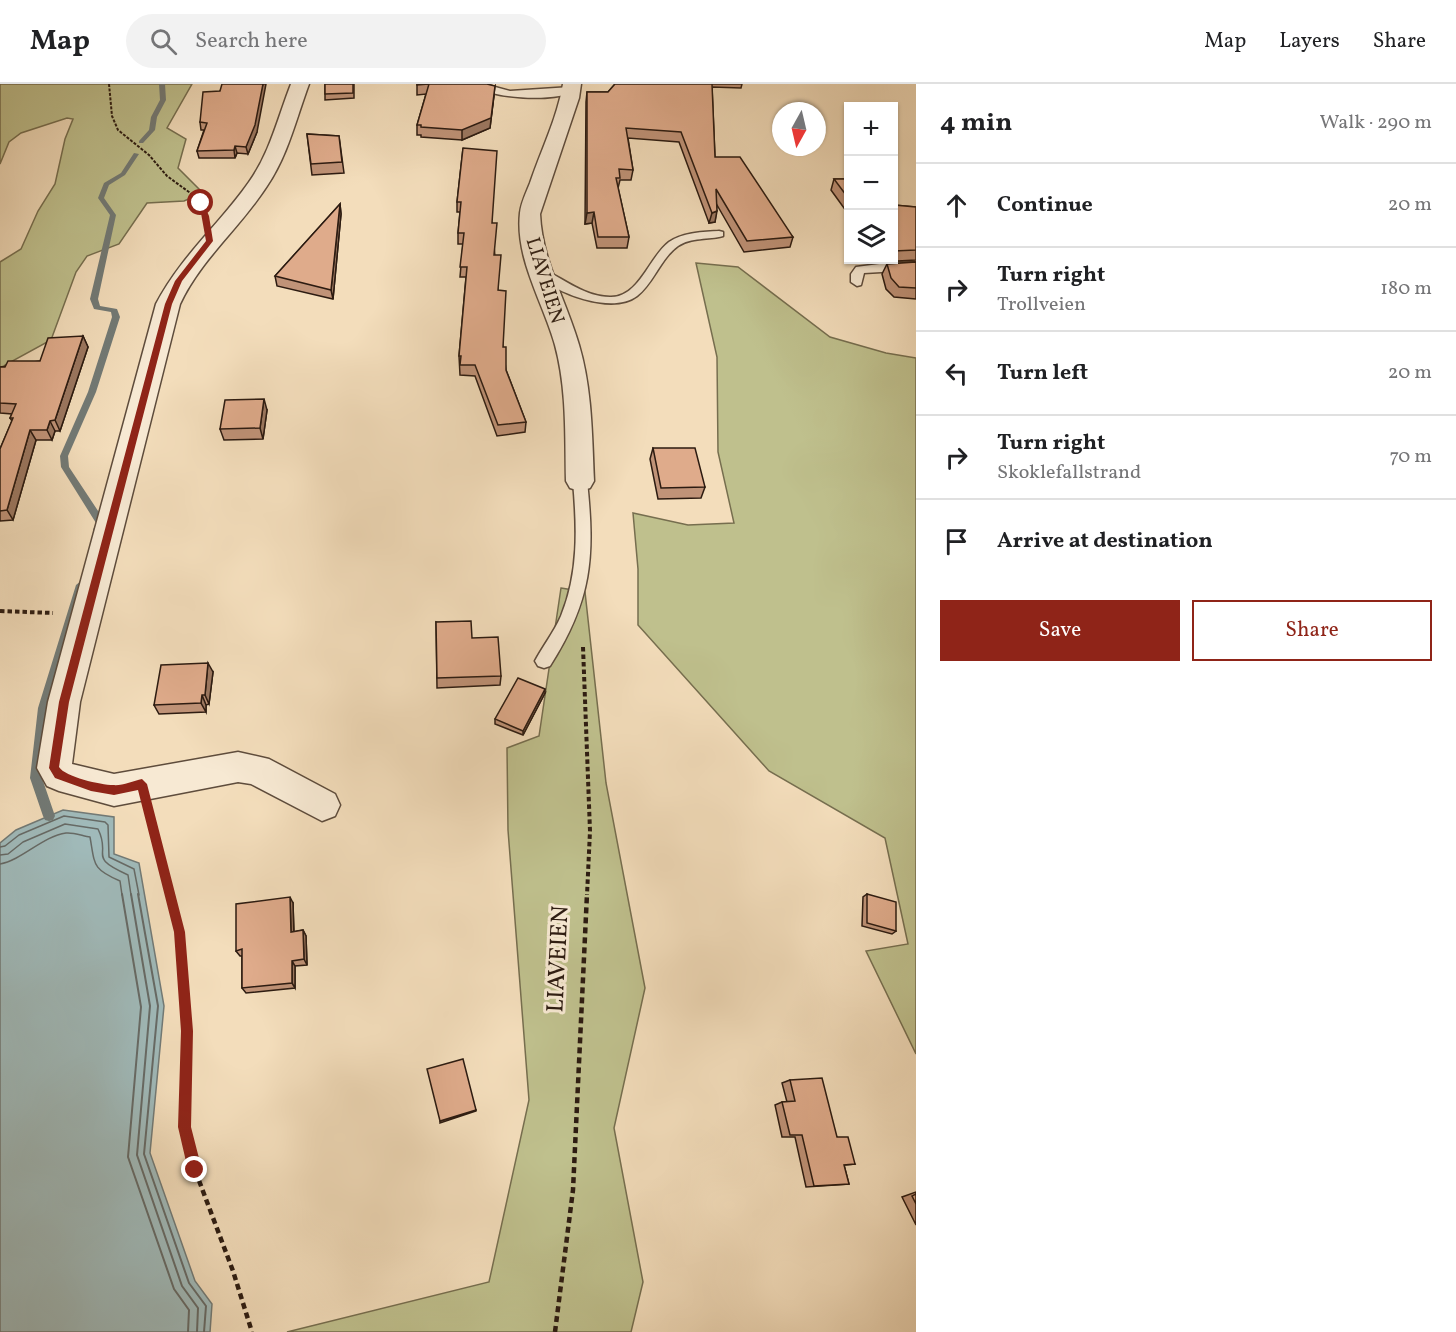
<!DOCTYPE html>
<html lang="en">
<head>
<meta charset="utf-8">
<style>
	body { margin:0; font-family:Vollkorn,serif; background:#f2f2f2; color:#202124 }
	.controls { position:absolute; right:18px; top:18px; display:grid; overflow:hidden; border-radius:0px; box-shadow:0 2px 4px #0004 }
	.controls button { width:54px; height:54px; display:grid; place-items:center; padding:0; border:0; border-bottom:2px solid #e0e0e0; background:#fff; color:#202124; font:30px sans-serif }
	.compass { position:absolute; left:772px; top:18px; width:54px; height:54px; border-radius:50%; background:#fff; box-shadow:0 2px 4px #0004; rotate:188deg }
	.stop { position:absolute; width:18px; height:18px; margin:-14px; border:4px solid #8f2418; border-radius:50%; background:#fff }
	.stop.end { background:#8f2418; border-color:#fff; box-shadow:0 2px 6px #0008 }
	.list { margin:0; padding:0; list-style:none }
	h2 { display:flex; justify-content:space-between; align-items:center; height:78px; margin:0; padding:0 24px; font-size:26px }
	h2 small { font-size:20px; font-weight:400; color:#757577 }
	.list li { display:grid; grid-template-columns:39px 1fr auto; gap:18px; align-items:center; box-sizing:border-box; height:84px; padding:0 24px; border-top:2px solid #e0e0e0 }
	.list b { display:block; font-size:22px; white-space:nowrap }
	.list p { margin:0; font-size:20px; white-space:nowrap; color:#757577 }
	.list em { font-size:20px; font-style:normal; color:#757577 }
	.actions { display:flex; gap:12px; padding:18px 24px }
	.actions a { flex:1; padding:14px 0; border:2px solid #8f2418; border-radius:0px; text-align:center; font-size:21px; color:#8f2418 }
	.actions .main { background:#8f2418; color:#fff }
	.icon { flex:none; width:33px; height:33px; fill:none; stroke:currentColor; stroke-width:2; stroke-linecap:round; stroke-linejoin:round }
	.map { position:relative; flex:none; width:916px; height:1248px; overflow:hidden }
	header { display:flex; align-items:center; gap:36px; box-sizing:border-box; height:84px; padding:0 30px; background:#fff; border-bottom:2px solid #e0e0e0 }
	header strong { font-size:28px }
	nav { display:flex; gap:33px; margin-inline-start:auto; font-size:21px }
	.search { width:420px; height:54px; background:#f2f2f2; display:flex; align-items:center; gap:15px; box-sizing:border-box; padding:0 21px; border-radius:33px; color:#757577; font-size:22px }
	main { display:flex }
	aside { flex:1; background:#fff }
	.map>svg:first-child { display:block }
</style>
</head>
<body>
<header>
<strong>Map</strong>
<div class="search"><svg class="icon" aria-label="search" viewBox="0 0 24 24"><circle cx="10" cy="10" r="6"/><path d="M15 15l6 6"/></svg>Search here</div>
<nav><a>Map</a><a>Layers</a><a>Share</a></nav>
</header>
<main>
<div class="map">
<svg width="916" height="1248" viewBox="0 0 916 1248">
	<rect width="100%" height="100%" fill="#f3ddbb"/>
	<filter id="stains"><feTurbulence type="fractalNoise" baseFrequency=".00333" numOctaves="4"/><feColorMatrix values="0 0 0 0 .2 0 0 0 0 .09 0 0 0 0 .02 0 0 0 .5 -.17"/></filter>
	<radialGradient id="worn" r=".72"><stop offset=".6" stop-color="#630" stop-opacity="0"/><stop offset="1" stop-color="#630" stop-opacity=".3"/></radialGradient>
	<g fill="#bfc08d" stroke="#766e4f" stroke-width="1.5">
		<path d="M0 0H192L167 44 186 55 178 84 203 109 184 117 147 119 119 160 87 172 76 188 51 256 5 281 0 288V178L21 165 38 127 55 100 65 55 73 35 67 34 21 49 9 58 0 80Z"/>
		<path d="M696 179 738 183 830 253 886 269 916 274V970L866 867 908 860 885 754 769 687 638 541V485L633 429 688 441 734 439 718 368 717 273Z"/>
		<path d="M561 504 585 508 606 699 645 904 614 1044 643 1198 631 1248H287L489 1198 529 1016 508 746 507 664 539 652Z"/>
	</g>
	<path fill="#a0baba" stroke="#727a76" stroke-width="1.5" d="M63 726 114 733V770L139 779 164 922 150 1069 195 1197 212 1220 210 1248H0V759L16 746Z"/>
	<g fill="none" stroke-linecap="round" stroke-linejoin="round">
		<g stroke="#666a66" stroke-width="1.5">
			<path d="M0 763 5 762 19 751 64 732 105 738 108 741 109 773 134 785 139 811"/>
			<path d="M0 771 8 770 23 758 65 740 98 745C112 773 86 772 128 791L131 811"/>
			<path d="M0 780C22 776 43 752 66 749 73 748 83 752 90 753 95 781 92 785 120 797L122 811"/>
		</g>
		<g stroke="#666a66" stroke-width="2">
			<path d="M122 810 141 923 128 1073 174 1205 189 1226 188 1248"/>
			<path d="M131 810 150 922 137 1071 182 1202 198 1224 197 1248"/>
			<path d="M138 810 158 922 144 1070 189 1199 206 1222 204 1248"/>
		</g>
		<g fill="#727a76" fill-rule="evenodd">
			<path d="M159 0H165L166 16 157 33 155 46 143 59H139V57L149 46 151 33 160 16Z"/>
			<path d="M134 69 139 70 125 91 109 101 104 114 116 131 98 215 100 222 117 225 120 233 96 308 68 372 69 383 106 439 101 448 98 449 93 446 96 439 61 383 60 372 88 308 112 233 111 228 94 225 90 215 110 131 98 114 104 99 121 89Z"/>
			<path d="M81 497 86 501 48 624 42 694 55 732 53 736 49 737 45 736 43 732 30 694 38 624 76 501Z"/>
		</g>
		<g stroke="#5e4c3c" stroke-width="3">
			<g id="service">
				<path d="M471 0H484L510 7 571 3 576 6C558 19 488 15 471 0Z"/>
				<path d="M719 147 723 148V152C709 156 691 153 678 162 660 175 654 199 637 212 612 231 554 209 535 189L537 186H545C565 196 586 213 610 213 639 214 649 173 669 158 683 148 703 148 719 147Z"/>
				<path d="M895 178H916V186L864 189 861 201 857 202 851 198V190L856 183Z"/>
				<path d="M580 392 587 397C595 473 592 516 550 582L544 584 538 582 535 577C543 562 554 548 561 532 579 488 577 443 573 397Z"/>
			</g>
		</g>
		<g stroke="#5e4c3c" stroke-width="3">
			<g id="minor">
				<path d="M291 0H309C296 35 288 71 267 102 240 144 201 175 180 220L80 618 72 680 114 690 238 668 269 675 335 710 340 721 335 732 322 737 251 700 238 698 114 722 59 707 47 702 37 684 48 618 156 220C181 172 219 141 249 98 270 69 278 33 291 0Z"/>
				<path d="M563 0H581L579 14 540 130C542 177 566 216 579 261 592 305 592 351 594 397L590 404 580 407 570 404 566 397C565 352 567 305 555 261 543 218 515 175 520 129 521 119 526 109 530 99 541 66 557 35 563 0Z"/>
			</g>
		</g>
		<path stroke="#2c1b11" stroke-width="2" stroke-dasharray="3 1.5" stroke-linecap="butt" d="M109 0 112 32 118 46 149 71 167 92 193 111 204 126"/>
		<g stroke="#2c1b11" stroke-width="4" stroke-dasharray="4.5 3" stroke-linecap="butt">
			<path d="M0 527 53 529"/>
			<path d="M583 563 590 747 587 811"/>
			<path d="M150 733 170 811"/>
		</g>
		<g stroke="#2c1b11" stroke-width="4.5" stroke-dasharray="6 4" stroke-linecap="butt">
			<path d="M170 810 179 847 187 947 185 1043 195 1086 233 1187 252 1248"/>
			<path d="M555 1248 573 1106 587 810"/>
		</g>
		<use href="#service" fill="#f7e9d3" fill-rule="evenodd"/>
		<use href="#minor" fill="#f7e9d3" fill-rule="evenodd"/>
	</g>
	<g fill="#c09378" stroke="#2c1b11" stroke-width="1.5">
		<path d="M325 0H354V14L325 16Z"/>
		<path d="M417 0H487L494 12 490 44 462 56 421 53V51H417V41L426 10 417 11Z"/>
		<path d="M615 0H742L741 4 712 3 715 73 793 153 790 163 744 168 717 121 715 138 709 139 679 58 628 54 633 86 631 96H620L618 104 629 153 627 164H597L592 139 585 140 586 18 587 8H608Z"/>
		<path d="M220 7 257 48 248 70 237 69 235 74H199L197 67 204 46H201L200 38Z"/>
		<path d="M307 50 339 52 344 89 312 91Z"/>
		<path d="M463 64 492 139 503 263 506 286 526 338 525 348 497 352 475 292 460 291 459 272 466 193H460L463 160H458V149L460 128H457V118Z"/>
		<path d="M834 95H849V131L831 106Z"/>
		<path d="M340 120 341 130 333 215 277 202 275 192Z"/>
		<path d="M894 121 916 123V176L879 178V176H894Z"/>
		<path d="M916 178V215L894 213 886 205 882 190 887 180Z"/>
		<path d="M83 252 88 263 60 347H55L52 356H36L13 436 0 437V365L12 337 10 334 12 330 0 329V283L40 277Z"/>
		<path d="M267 326 263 355 224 356 220 345Z"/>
		<path d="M653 364 705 403 701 414 658 415 650 375Z"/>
		<path d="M436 538 472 554 501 592 500 601 437 604Z"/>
		<path d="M213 588 209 620 206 621V628L159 630 154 621Z"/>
		<path d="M545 609 523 651 495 640V635Z"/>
		<path d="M867 810 896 847 892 850 862 842 863 813Z"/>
		<path d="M293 819 294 848 303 846 306 852 307 881 295 882V904L246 909 242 904V872H240L236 867Z"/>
		<path d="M790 996 837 1053 855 1080 844 1081 849 1100 806 1103 795 1053H782L775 1021 782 1018H787L782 999Z"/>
		<path d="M916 1108V1141L902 1113Z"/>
	</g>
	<g fill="#9c7861" stroke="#2c1b11" stroke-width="1.5">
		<path d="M263 0H266L257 48 248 70 246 63Z"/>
		<path d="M495 2 490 44 462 56V46Z"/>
		<path d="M235 62 237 69 235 74 234 66Z"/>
		<path d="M340 120 341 130 333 215 331 206Z"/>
		<path d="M717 127 715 138 709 139 712 129Z"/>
		<path d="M594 128 592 139 585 140 587 129Z"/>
		<path d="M83 252 88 263 60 347 55 336Z"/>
		<path d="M264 315 267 326 263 355 260 344Z"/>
		<path d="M50 337 55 347 52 356 47 346Z"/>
		<path d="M30 346 36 356 13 436 7 426Z"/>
		<path d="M208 579 213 588 209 620 205 611Z"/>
		<path d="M545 605V609L523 651V647Z"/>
		<path d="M202 611 206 621V628L201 619Z"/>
		<path d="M290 813 293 819 294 854 291 848Z"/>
		<path d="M303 846 306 852 307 881 304 875Z"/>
		<path d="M292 877 295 882V904L292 899Z"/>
		<path d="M476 1026V1027L440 1039V1037Z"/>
	</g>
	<g fill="#dfab8b" stroke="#2c1b11" stroke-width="1.5">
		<path d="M222 0H263L255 41 246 63 235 62 234 66 197 67 207 39 200 38 203 8 220 7Z"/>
		<path d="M325 0H353V9L325 10Z"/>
		<path d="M417 0H487L495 2 491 34 462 46 421 43V41H417L429 0 417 1Z"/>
		<path d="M615 0H712L715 73H740L793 153 747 157 716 105 717 127 712 129 681 48 626 44 633 86 619 85 620 94H616L629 153H598L594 128 587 129V8H608Z"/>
		<path d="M307 50 339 52 342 78 311 80Z"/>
		<path d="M463 64 497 67 492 139H497L494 171H501L498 206 506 207 503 263H506V286L526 338 498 341 475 281H460L461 272H459L467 183H460L464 149H458L461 118H457Z"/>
		<path d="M834 95H849V115Z"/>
		<path d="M340 120 331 206 275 192Z"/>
		<path d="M894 121 916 123V166L894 167Z"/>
		<path d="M916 178V204L899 203 891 194 887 180Z"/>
		<path d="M83 252 55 336 50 337 47 346H30L7 426 0 427V365L13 334H10L16 320 0 319V283H5L8 277H40L48 254Z"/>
		<path d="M264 315 260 344 220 345 225 316Z"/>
		<path d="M653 364H695L705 403 661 404Z"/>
		<path d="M471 537 472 554 498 553 501 592 437 594 436 538Z"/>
		<path d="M208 579 205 611H202L201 619 154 621 161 581Z"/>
		<path d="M518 594 545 605 523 647 495 635Z"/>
		<path d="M867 810 896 818V847L867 839Z"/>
		<path d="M290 813 291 848 303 846 304 875 292 877V899L242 904V865L236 867V820Z"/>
		<path d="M463 975 476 1026 440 1037 427 985Z"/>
		<path d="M822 994 837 1053H848L855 1080 844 1081 849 1100 814 1102 802 1051H790L782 1018 795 1017 790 996Z"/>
		<path d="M916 1110V1120L912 1112Z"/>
	</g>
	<path fill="#8f2418" d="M199 118H203L209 132 213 157 182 197 172 220 69 618 59 683C65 693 101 701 113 701 122 702 133 697 142 695L147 700 185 848 193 947 191 1043 202 1086 200 1091 195 1093 190 1091 188 1086 178 1043 181 947 174 848 138 706 114 711 91 707 55 694 49 684 59 618 165 220 175 197 206 157Z"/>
	<g text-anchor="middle" stroke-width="6" stroke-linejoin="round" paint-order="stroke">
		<g font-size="20" fill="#2c1b11" stroke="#f7e9d3">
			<text transform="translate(546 196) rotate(73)" y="7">LIAVEIEN</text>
		</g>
		<g font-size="24" fill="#2c1b11" stroke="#f7e9d3">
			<text transform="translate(557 875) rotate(-87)" y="8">LIAVEIEN</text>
		</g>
	</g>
	<rect width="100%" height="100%" filter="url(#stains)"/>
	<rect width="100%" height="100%" fill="url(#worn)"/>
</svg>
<div class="controls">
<button>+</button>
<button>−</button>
<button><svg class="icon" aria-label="layers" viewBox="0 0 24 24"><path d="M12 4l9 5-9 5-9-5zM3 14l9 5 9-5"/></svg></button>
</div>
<svg class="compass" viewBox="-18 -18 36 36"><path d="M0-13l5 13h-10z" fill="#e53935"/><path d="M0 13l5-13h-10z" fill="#757577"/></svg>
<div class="stop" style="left:201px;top:119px"></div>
<div class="stop end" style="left:195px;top:1086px"></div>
</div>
<aside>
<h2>4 min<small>Walk · 290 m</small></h2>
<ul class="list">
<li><svg class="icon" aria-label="ahead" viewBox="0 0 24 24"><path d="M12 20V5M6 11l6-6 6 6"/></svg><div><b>Continue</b></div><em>20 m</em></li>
<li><svg class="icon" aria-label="right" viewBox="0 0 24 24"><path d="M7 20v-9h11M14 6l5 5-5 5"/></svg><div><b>Turn right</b><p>Trollveien</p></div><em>180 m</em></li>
<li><svg class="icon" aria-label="left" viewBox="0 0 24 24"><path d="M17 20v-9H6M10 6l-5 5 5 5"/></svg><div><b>Turn left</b></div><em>20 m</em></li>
<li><svg class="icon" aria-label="right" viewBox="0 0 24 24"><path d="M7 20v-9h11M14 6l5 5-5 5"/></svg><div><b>Turn right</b><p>Skoklefallstrand</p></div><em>70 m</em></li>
<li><svg class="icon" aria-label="arrive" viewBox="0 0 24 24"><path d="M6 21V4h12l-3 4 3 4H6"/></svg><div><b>Arrive at destination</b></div></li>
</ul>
<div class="actions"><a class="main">Save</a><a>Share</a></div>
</aside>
</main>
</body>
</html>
